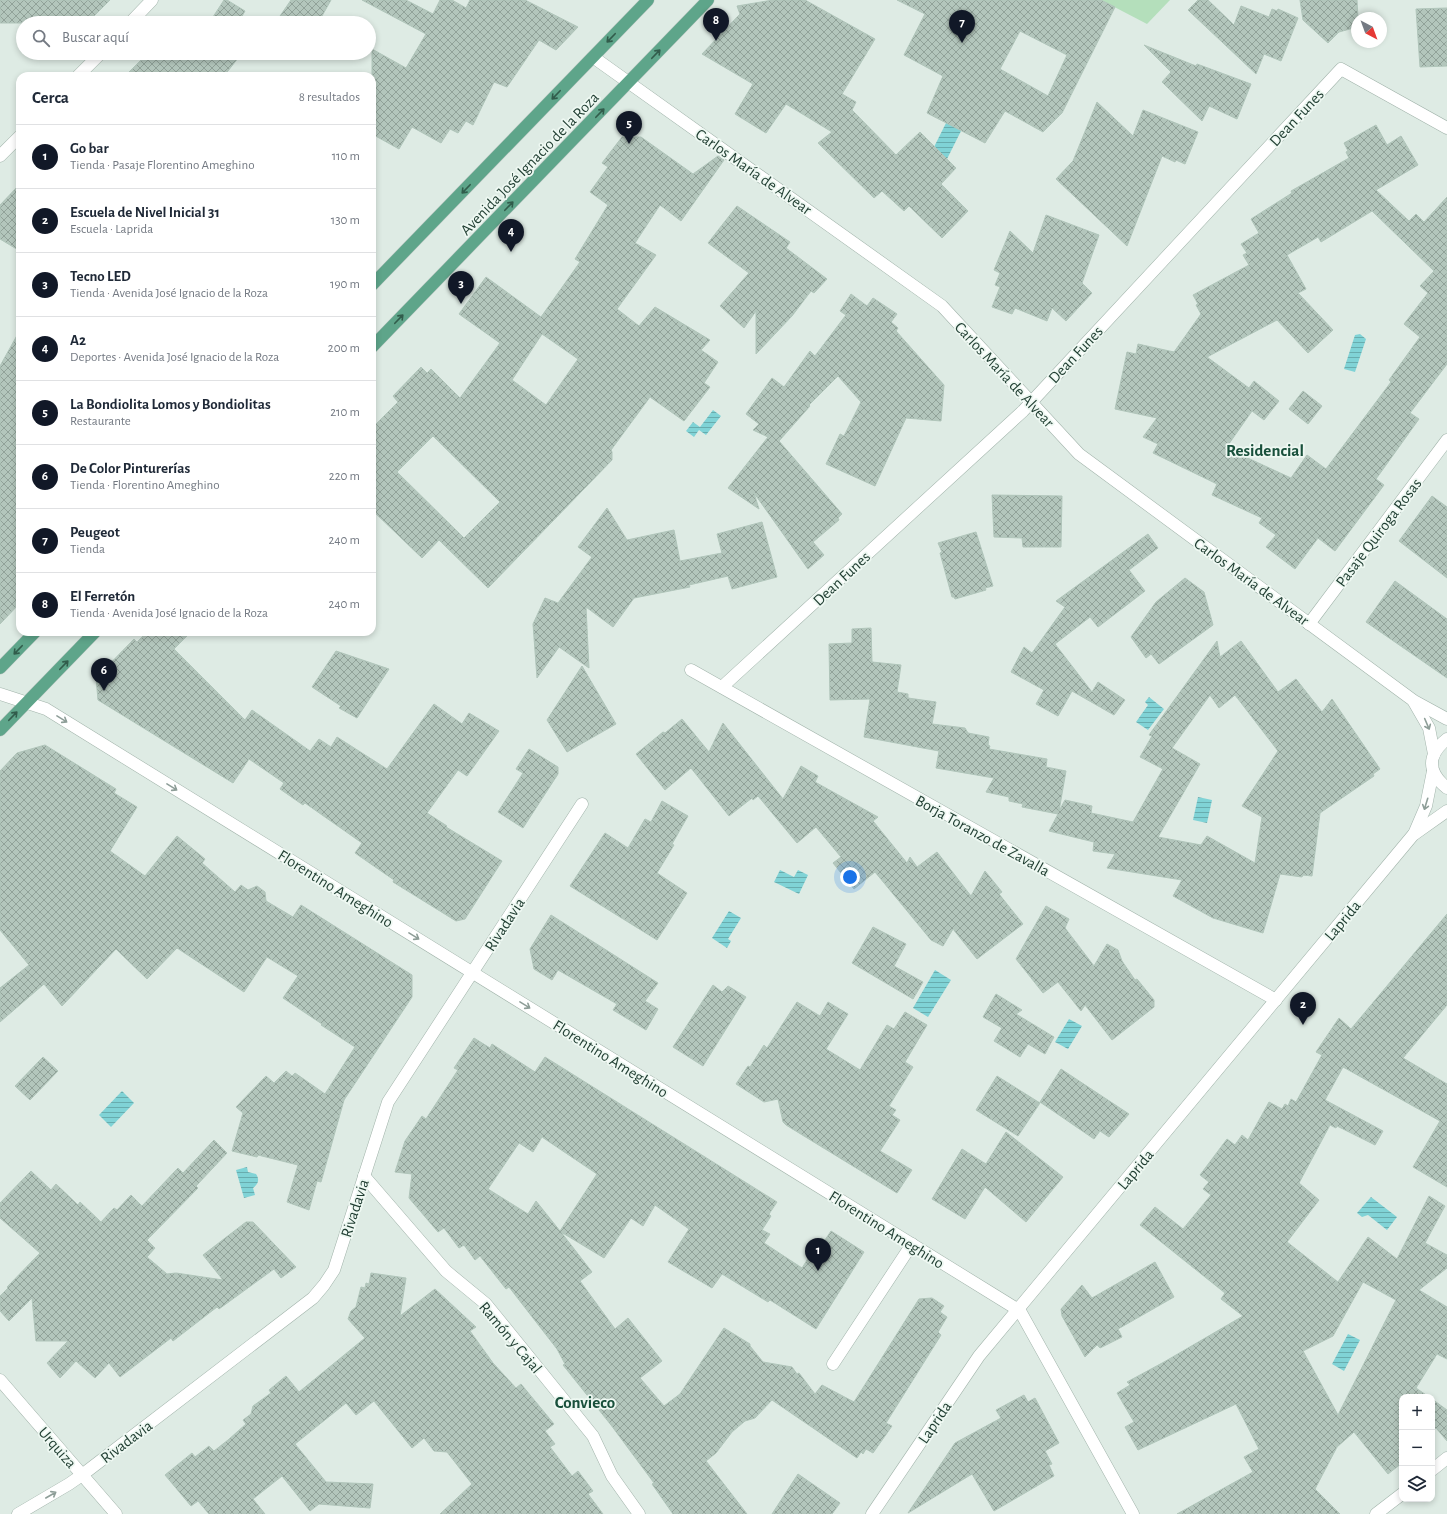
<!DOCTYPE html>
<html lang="es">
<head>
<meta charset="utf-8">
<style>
	body { margin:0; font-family:"Alegreya Sans",sans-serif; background:#f6f6f7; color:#1f2937 }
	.controls { position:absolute; right:12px; bottom:12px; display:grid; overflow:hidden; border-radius:8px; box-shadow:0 2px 6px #0003 }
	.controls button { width:36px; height:36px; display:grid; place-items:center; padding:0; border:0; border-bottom:1px solid #e0e1e3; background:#fff; color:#1f2937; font:20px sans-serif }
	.compass { position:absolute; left:1351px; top:12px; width:36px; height:36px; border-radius:50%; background:#fff; box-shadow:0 2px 6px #0003; rotate:139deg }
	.you { position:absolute; left:850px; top:877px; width:14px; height:14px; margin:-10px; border:3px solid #fff; border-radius:50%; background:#1a73e8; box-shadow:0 0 0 6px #1a73e833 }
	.badge { display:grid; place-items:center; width:26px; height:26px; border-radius:50%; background:#111827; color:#fff; font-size:13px; font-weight:700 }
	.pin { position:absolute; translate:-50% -33px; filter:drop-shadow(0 1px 2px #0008) }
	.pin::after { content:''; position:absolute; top:21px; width:14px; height:12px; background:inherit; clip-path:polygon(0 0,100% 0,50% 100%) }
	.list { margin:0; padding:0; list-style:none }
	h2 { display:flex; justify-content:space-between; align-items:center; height:52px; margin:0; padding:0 16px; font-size:17px }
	h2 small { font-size:13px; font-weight:400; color:#747a83 }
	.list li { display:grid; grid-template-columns:26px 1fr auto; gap:12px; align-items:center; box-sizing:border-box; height:64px; padding:0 16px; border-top:1px solid #e0e1e3 }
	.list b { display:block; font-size:15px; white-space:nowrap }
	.list p { margin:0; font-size:13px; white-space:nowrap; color:#747a83 }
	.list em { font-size:13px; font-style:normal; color:#747a83 }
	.icon { flex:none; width:22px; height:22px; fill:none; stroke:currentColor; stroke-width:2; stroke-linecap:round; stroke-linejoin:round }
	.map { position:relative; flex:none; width:1447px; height:1514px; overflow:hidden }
	.search { position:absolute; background:#fff; box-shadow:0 2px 6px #0003; left:16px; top:16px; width:360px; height:44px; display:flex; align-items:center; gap:10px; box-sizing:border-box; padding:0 14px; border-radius:22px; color:#747a83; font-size:15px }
	.panel { position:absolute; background:#fff; box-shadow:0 2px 6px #0003; left:16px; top:72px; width:360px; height:564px; border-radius:12px }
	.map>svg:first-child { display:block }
</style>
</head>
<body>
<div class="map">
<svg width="1447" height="1514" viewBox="0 0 1447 1514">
	<defs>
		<pattern id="water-rules" width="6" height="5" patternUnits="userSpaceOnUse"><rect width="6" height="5" fill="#80d3d6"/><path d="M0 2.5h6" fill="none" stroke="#68acae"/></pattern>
		<pattern id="building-cross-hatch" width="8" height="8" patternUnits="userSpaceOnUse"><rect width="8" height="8" fill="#b3c6bc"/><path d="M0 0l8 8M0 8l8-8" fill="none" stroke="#91a299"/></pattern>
	</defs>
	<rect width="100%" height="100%" fill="#deebe4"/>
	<path fill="#b4dfbb" d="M1101 0H1170L1147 24Z"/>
	<g fill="url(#water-rules)">
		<path d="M948 119 963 127 944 165 929 157Z"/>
		<path d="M1360 334 1366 339 1355 372 1344 369 1355 335Z"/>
		<path d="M713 410 721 416 706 435 699 430 694 437 686 431 693 422 700 427Z"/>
		<path d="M1149 697 1164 709 1148 730 1136 722 1148 705 1145 702Z"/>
		<path d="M1198 797 1212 800 1207 823 1193 820Z"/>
		<path d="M780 870 794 877 798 870 808 875 799 894 774 882Z"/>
		<path d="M729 911 741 918 728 939 731 941 727 948 712 938Z"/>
		<path d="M935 970 951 980 928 1017 913 1008Z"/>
		<path d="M1069 1019 1082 1026 1068 1049 1055 1042Z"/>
		<path d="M122 1091 134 1103 111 1127 99 1115Z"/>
		<path d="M247 1167 248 1172 256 1174C260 1180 258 1184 253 1188L255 1195 244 1198 236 1170Z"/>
		<path d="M1371 1197 1397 1217 1387 1230 1368 1215 1362 1217 1357 1213Z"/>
		<path d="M1348 1334 1360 1340 1344 1371 1332 1364Z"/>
	</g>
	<g fill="url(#building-cross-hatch)" stroke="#b0c5ba" fill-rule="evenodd">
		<path d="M0 0H110L87 23H0Z"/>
		<path d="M224 0H227L245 11 238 23H224L213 17Z"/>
		<path d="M291 0H331L318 23H293L280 16Z"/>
		<path d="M362 0H406L433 14 440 0H452L466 8 470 0H525L578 27 556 50 539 40 507 87 494 82 473 125 466 121 458 133 450 129 441 143 412 127 399 149 372 134V49L406 68 426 34Z"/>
		<path d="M773 0H805L875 39 842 94 856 102 852 110 896 155 920 132 956 168 941 184 968 211 942 238 909 206 904 211 882 191 874 198 818 143 832 132 786 104 766 133 735 114 753 84 702 54 740 14 737 6Z"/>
		<path d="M897 0H1101L1115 7 1062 113 1043 132 1005 111 985 143 927 113 943 76 904 55 925 14ZM1020 31 1067 55 1048 96 1000 69Z"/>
		<path d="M1198 0H1208L1234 25 1241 6 1269 17 1272 9 1277 11 1278 9 1298 18 1281 61 1264 54 1256 74 1188 10Z"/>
		<path d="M1300 0H1357L1358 18H1357V27L1339 32 1328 43 1303 20Z"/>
		<path d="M1447 8V66L1420 67 1416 9Z"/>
		<path d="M1144 45 1196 66 1197 64 1251 84 1237 119 1209 106 1202 121 1162 82 1171 72Z"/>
		<path d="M148 53H242L224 76H125Z"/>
		<path d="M1097 102 1133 136 1143 110 1198 132 1185 164 1176 160 1175 162 1162 156 1127 246 1056 179 1073 161Z"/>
		<path d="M1376 125 1387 145 1401 136 1418 165 1376 190 1409 221 1416 214 1424 222 1447 197V364L1410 413 1419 419 1376 479 1384 485 1335 551 1318 538 1295 569 1266 547 1276 535 1259 523 1262 518 1212 495 1217 484 1153 453 1158 444 1143 437 1157 418 1115 409 1127 352 1136 354 1138 344 1174 352 1201 314 1196 305 1198 304 1193 295 1249 265 1243 255 1247 253 1241 244 1259 233 1251 219 1292 193 1291 191 1349 158 1346 152 1348 151 1344 143ZM1372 211 1434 271 1420 286 1428 293 1404 324 1420 337 1389 380 1391 382 1326 469 1307 455 1291 478 1226 448 1252 411 1264 420 1279 401 1254 381 1249 388 1207 357 1277 320 1308 353 1333 330 1298 293 1306 289 1287 255 1318 237 1321 242Z"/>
		<path d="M622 137H641L693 174 718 156 724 160 681 221 660 205 635 243 656 255 617 309 639 326 655 307 710 340 701 350 718 362 704 383 710 387 684 421 650 397 611 450 612 452V460L488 588 439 540 422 558 372 510V428L398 402 393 396 421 367 427 373 431 369 460 398 500 343 459 314 486 277 541 317 580 262 575 259 608 205 590 192 608 167 602 163ZM542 334 578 359 546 405 512 380ZM433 436 500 502 464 538 397 472Z"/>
		<path d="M20 184V251L0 239V205Z"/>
		<path d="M737 206 790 242 786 248 827 279 814 293 811 291 792 316 756 354V311L744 328 720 306 749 273 708 243Z"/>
		<path d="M1046 215 1099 235 1082 283 1092 293 1066 321 1052 308 1047 321 1015 308 1012 314 992 307 1000 287 995 285 1000 273 994 270 1010 231 1033 253Z"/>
		<path d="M851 294 867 306 873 298 897 314 891 322 898 328 896 331 944 385 941 421 906 418 875 486 826 464 840 434 844 436 861 402 838 376 809 405 810 406 779 441 842 514 838 518 839 520 813 542 824 555 808 569 754 493 759 509 728 488 768 437 753 430 759 424 746 414 772 378 784 387 810 351 815 356 846 315 840 311Z"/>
		<path d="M20 330V603L0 624V366Z"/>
		<path d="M1303 391 1322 406 1308 424 1289 409Z"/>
		<path d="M992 495 1062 496 1061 547H1023L1022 538 994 537Z"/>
		<path d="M1432 496 1447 507V578L1399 541Z"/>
		<path d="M607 508 627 540 674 530 680 561 722 553 717 534 762 522 777 577 732 589 728 576 689 585 690 587 634 598 613 627 586 607 589 668 559 647 537 678 533 624 545 598 558 603 592 557 578 547Z"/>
		<path d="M976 532 993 586 985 588 986 590 955 599 954 597H952L940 553 942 552 938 543Z"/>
		<path d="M1148 534 1158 548 1129 570 1145 591 1098 627 1090 617 1055 644 1092 692 1098 682 1125 700 1114 715 1072 691 1058 716 1036 704 1044 690 1011 672 1024 647 1032 653 1065 607 1056 601Z"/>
		<path d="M1185 578 1204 592 1213 625 1159 664 1151 654 1146 658 1131 637 1156 602Z"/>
		<path d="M1395 581 1447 619V678L1366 622Z"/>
		<path d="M871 628 872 662 901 665 897 692 908 694V698L936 702 932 724 965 728 968 733 989 737 988 745 990 746 989 749 1047 759 1046 767 1066 771 1059 811 1065 800 1092 806 1091 813 1133 822 1163 769 1140 757 1152 736 1149 735 1217 641 1220 657 1241 641 1278 692 1296 679 1322 712 1332 699 1380 769 1373 774 1374 776 1320 813 1312 876 1303 875 1302 877 1280 874 1263 933 1213 918 1173 896 1182 880 1107 868 1115 854 1093 851 1094 842 1049 831 1058 814 1022 807 1023 804 1009 801V797L986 792 994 778 936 768 939 751 864 737 870 699 830 700 829 644 852 643V629ZM1210 695 1219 708 1235 695 1278 751 1242 806 1262 817 1255 863 1207 836 1201 845 1158 837 1200 764 1172 748Z"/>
		<path d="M147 632H191L174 649 245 720 252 710 310 751 319 739 331 747 337 737 387 769 434 704 462 724 469 713 499 731 467 776 458 770 427 813 447 826 446 827 502 861 465 919 456 921 393 882 394 880 355 853 362 843 305 803 303 805 280 789 284 783 249 759 233 783 98 700 96 678 134 639 137 642Z"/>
		<path d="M336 651 389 669 357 718 339 708 341 706 312 687Z"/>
		<path d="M582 666 616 724 567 752 547 720Z"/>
		<path d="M682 719 709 752 723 723 783 799 801 766 818 776 815 782 878 817 873 821 907 863 910 857 917 867 937 852 971 896 985 871 1002 892 999 894 1023 924 977 959 953 929 943 946 931 940 875 872 854 889 833 863 841 857 816 827 797 843 758 796 753 800 752 798 729 816 691 768 665 790 636 754 663 732 665 733Z"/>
		<path d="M45 745 116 789 114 793 137 807 110 851 145 876 177 836 205 859 202 863 235 892 241 885 248 890 257 886 265 892 266 901 293 917 301 905 412 975V997L344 1100 321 1182 317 1181 309 1210 287 1202 298 1165 258 1155 257 1157 232 1151 243 1113 236 1107 266 1076 274 1083 286 1071 292 1076 295 1073 325 1094 355 1047 321 1025 322 1024 283 998 298 976 267 957 244 992 177 948 147 979 116 949 62 1006 44 984 0 1022V988L29 965 0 930V771L17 753Z"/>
		<path d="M529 749 558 767V774L523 828 498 812 523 773 516 769Z"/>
		<path d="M662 801 688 816 672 844 674 845 657 873 687 893 657 940 570 886 605 833 628 848 645 819 651 822Z"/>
		<path d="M1046 906 1069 919 1065 928 1094 966 1107 944 1118 950 1122 961 1135 980 1137 979 1154 1000V1007L1112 1040 1085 1005 1081 1011 1058 982 1043 993 1016 959Z"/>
		<path d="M1447 914V1005L1403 1058 1447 1084V1187L1413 1167 1440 1121 1343 1067 1325 1100 1383 1131 1375 1145 1337 1126 1336 1128 1330 1125 1299 1183 1319 1200 1287 1242 1338 1282 1368 1237 1397 1259 1429 1196 1445 1206 1425 1243 1447 1255V1268L1419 1290 1447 1307V1359L1437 1354 1416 1388 1429 1397H1402V1463L1388 1474 1354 1432 1337 1447 1315 1489 1340 1514H1177L1253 1472 1244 1457 1259 1449 1236 1404 1138 1450 1125 1427 1134 1422 1117 1393 1130 1385 1127 1382 1164 1362 1243 1316 1221 1299 1225 1293 1140 1225 1155 1207 1183 1229 1211 1195 1203 1189 1209 1182 1200 1175 1227 1139 1235 1145 1242 1135 1248 1140 1269 1102 1282 1109 1285 1104 1288 1106 1291 1099 1296 1102 1322 1055 1316 1052 1339 1018 1351 1029ZM1363 1282 1396 1300 1338 1415 1303 1351 1333 1336Z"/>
		<path d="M551 915 658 983 645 1001 658 1009 646 1030 613 1010 617 1004 558 970 552 980 534 969 530 949Z"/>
		<path d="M873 927 906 944 894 966 923 982 913 999 852 963Z"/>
		<path d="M713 985 722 992 728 986 746 997 703 1066 673 1047Z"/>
		<path d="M996 994 1022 1010 1016 1014 1054 1037 1045 1054 1028 1044 1020 1057 994 1041 1002 1028 983 1017Z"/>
		<path d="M797 1002 820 1016 828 1002 848 1014 826 1049 860 1070 887 1025 894 1029 905 1012 927 1025 905 1062 913 1067 889 1106 896 1110 892 1115 900 1120 880 1151 912 1170 897 1193 786 1125 783 1122 778 1099 764 1102 736 1084 748 1066 750 1067 764 1045 767 1048Z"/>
		<path d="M474 1038 490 1048 492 1044 535 1072 545 1057 777 1202 769 1214 771 1216 762 1230 770 1234 764 1243 802 1268 821 1238 825 1240 831 1231 864 1252 816 1329 770 1300 768 1302 722 1274 712 1288 668 1262 689 1229 655 1205 643 1226 631 1218 604 1258 561 1232 592 1272 580 1281 615 1329 628 1318 662 1361 640 1378 664 1406 680 1394 724 1328 750 1344V1346L763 1362 792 1367 797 1374 799 1373 815 1394 822 1385 854 1402 919 1299 932 1298 944 1306 940 1312 947 1317 938 1332 941 1335 886 1423 892 1426 873 1453 866 1449 863 1454 861 1452 857 1458 772 1400 755 1418 745 1421 732 1432 716 1453 706 1461 747 1514H673L652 1484 654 1483 611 1425 563 1365 565 1364 557 1349 509 1287 506 1289 480 1256 475 1260 464 1245 459 1248 444 1228 438 1232 409 1198 412 1174 395 1172 405 1141 422 1116 426 1119 458 1070 454 1068ZM542 1137 597 1174 560 1231 536 1201 528 1214 488 1189 519 1143 533 1152Z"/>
		<path d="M43 1057 58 1071 30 1100 15 1086Z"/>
		<path d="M1061 1069 1129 1114 1109 1137 1100 1131 1094 1139 1040 1102Z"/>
		<path d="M997 1076 1040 1103 1018 1136 976 1110Z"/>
		<path d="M1006 1132 1063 1177 1026 1222 985 1187 965 1219 932 1199 962 1149 986 1164Z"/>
		<path d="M214 1140 227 1153 196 1186 198 1188 147 1240 155 1248 147 1257 167 1274 176 1273 223 1280 203 1255 246 1222H253L296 1267 281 1278 274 1269 219 1309 217 1307 173 1341 171 1338 120 1377 109 1363 95 1378 76 1361 60 1378 47 1363 68 1341H36L32 1298 9 1321 0 1311V1296L8 1288 7 1287 40 1253 0 1218V1203L31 1171 51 1190 56 1184 78 1205 80 1202 101 1222 114 1208 117 1210 131 1195 142 1206 178 1168 183 1173Z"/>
		<path d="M1155 1262 1174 1297 1118 1329 1122 1337 1100 1348 1097 1345 1085 1357 1062 1316 1061 1309 1082 1285 1092 1298Z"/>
		<path d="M371 1273 406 1278 400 1316 435 1289 476 1327 470 1331 493 1363 516 1388 521 1384 554 1424 545 1431 555 1444 550 1447 572 1476 578 1471 593 1491 588 1494 603 1514H440L472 1484 447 1452 434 1451 424 1438 412 1448 374 1401 356 1415 346 1403 295 1444 326 1482 373 1484 370 1508 319 1504 310 1511 282 1476 253 1499 265 1514H209L198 1501 191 1506 165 1475 192 1453 195 1457 209 1446 214 1451 228 1440 246 1424 243 1420 251 1414 253 1406 271 1393 269 1390 286 1376 299 1392 365 1338 348 1319 351 1311 356 1307 361 1287 365 1288 366 1283 369 1284Z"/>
		<path d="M1024 1395 1028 1402 1035 1398 1059 1443 1045 1451 1052 1464 1049 1465 1054 1476 994 1511 972 1474 908 1513 955 1443 1001 1418 996 1410Z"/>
		<path d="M1432 1399 1447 1410V1441L1436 1428 1432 1432Z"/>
		<path d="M798 1474 840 1503 832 1514H772Z"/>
	</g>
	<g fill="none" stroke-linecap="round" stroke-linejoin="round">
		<g stroke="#a1b3aa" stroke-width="13">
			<g id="minor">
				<path d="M130 23 152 0"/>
				<path d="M593 57 942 306 1079 454 1414 701 1447 719"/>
				<path d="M78 76 101 53"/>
				<path d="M0 156 20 136"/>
				<path d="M1309 624 1447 440"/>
				<path d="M691 670 1276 1000"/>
				<path d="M722 687 1023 411 1341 69 1447 128"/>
				<path d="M0 694 46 709 1020 1311 1133 1514"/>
				<path d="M1414 702 1429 728 1434 754"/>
				<path d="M1447 739C1427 755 1427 772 1447 788"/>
				<path d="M1414 834 1426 806 1433 771"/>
				<path d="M364 1176 446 1271 486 1304 593 1436 612 1476 639 1514"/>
				<path d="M833 1364 912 1244"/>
				<path d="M0 1380 116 1514"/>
				<path d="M1432 1470 1447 1458"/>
				<path d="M18 1514 69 1484 82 1475 313 1298 324 1285 334 1270 388 1102 582 804"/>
				<path d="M872 1514 979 1356 1413 835 1447 811"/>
				<path d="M1376 1514 1402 1494"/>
			</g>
		</g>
		<g stroke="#c0c8c5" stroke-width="13">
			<g id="major">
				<path d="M372 285 648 0"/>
				<path d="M372 347 708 0"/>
				<path d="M0 668 35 632"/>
				<path d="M0 730 95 632"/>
			</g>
		</g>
		<use href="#minor" stroke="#fff" stroke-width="12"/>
		<use href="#major" stroke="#5ea58a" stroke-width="12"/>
	</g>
	<defs><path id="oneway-shaft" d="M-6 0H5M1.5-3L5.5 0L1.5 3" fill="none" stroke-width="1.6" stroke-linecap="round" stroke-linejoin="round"/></defs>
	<g stroke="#315c4b">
		<use href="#oneway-shaft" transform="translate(611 38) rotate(134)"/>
		<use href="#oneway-shaft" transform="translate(656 54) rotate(-46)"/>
		<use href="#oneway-shaft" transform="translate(556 95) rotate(134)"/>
		<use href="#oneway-shaft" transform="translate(600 113) rotate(-46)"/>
		<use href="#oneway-shaft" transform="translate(466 189) rotate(134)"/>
		<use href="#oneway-shaft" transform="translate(509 206) rotate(-46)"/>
		<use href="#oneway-shaft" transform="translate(399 319) rotate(-46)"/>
		<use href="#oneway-shaft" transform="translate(18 650) rotate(134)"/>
		<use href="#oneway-shaft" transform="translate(64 665) rotate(-46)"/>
		<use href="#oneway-shaft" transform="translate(13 716) rotate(-46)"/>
	</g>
	<g stroke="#8e9e98">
		<use href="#oneway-shaft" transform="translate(62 719) rotate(32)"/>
		<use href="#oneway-shaft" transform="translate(1427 724) rotate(67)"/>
		<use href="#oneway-shaft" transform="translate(172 787) rotate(32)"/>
		<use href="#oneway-shaft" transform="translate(1426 804) rotate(107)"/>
		<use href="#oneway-shaft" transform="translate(414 936) rotate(32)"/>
		<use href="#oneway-shaft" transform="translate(525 1005) rotate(32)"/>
		<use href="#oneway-shaft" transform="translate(51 1495) rotate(-30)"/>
	</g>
	<g text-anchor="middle" stroke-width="3.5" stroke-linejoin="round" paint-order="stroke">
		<g font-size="16" fill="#1e3c30" stroke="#eef8f2">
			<text transform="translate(1296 117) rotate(-47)" y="6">Dean Funes</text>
			<text transform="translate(529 163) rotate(-46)" y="6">Avenida José Ignacio de la Roza</text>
			<text transform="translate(754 171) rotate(35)" y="6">Carlos María de Alvear</text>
			<text transform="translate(1075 354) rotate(-47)" y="6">Dean Funes</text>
			<text transform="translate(1005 374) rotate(47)" y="6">Carlos María de Alvear</text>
			<text transform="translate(1378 532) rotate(-53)" y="6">Pasaje Quiroga Rosas</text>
			<text transform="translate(841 578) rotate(-43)" y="6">Dean Funes</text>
			<text transform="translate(1252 581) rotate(36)" y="6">Carlos María de Alvear</text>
			<text transform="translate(983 835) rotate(29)" y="6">Borja Toranzo de Zavalla</text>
			<text transform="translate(336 888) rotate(32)" y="6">Florentino Ameghino</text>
			<text transform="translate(1342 920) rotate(-50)" y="6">Laprida</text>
			<text transform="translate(504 924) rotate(-57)" y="6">Rivadavia</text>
			<text transform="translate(611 1058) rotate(32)" y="6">Florentino Ameghino</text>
			<text transform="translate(1135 1169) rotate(-50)" y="6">Laprida</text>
			<text transform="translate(354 1208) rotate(-72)" y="6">Rivadavia</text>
			<text transform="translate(887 1229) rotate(32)" y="6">Florentino Ameghino</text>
			<text transform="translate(511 1337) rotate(50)" y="6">Ramón y Cajal</text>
			<text transform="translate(934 1422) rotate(-56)" y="6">Laprida</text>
			<text transform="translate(126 1441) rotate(-37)" y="6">Rivadavia</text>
			<text transform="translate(58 1447) rotate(49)" y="6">Urquiza</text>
		</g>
		<g font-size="17" font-weight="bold" fill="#18503b" stroke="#eef8f2">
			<text x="1265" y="456">Residencial</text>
			<text x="585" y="1408">Convieco</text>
		</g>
	</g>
</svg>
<div class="controls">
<button>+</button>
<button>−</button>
<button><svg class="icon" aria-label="layers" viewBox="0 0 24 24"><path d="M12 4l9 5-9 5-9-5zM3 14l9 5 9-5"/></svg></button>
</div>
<svg class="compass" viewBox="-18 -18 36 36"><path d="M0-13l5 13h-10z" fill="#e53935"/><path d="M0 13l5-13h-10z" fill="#747a83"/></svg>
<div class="you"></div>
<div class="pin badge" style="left:818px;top:1271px">1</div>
<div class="pin badge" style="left:1303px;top:1025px">2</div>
<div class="pin badge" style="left:461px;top:304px">3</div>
<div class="pin badge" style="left:511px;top:252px">4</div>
<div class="pin badge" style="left:629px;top:144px">5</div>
<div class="pin badge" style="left:104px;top:691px">6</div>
<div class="pin badge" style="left:962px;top:43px">7</div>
<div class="pin badge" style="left:716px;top:41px">8</div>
<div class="search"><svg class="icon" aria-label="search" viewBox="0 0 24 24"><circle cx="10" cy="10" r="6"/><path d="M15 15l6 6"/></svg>Buscar aquí</div>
<section class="panel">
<h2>Cerca<small>8 resultados</small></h2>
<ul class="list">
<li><span class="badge">1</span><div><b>Go bar</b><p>Tienda · Pasaje Florentino Ameghino</p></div><em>110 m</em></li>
<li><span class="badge">2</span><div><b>Escuela de Nivel Inicial 31</b><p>Escuela · Laprida</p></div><em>130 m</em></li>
<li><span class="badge">3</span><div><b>Tecno LED</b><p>Tienda · Avenida José Ignacio de la Roza</p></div><em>190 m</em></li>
<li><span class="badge">4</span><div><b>A2</b><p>Deportes · Avenida José Ignacio de la Roza</p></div><em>200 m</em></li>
<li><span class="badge">5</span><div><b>La Bondiolita Lomos y Bondiolitas</b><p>Restaurante</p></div><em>210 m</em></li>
<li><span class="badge">6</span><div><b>De Color Pinturerías</b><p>Tienda · Florentino Ameghino</p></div><em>220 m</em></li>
<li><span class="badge">7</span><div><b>Peugeot</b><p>Tienda</p></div><em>240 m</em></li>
<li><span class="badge">8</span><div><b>El Ferretón</b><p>Tienda · Avenida José Ignacio de la Roza</p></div><em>240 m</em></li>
</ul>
</section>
</div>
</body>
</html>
